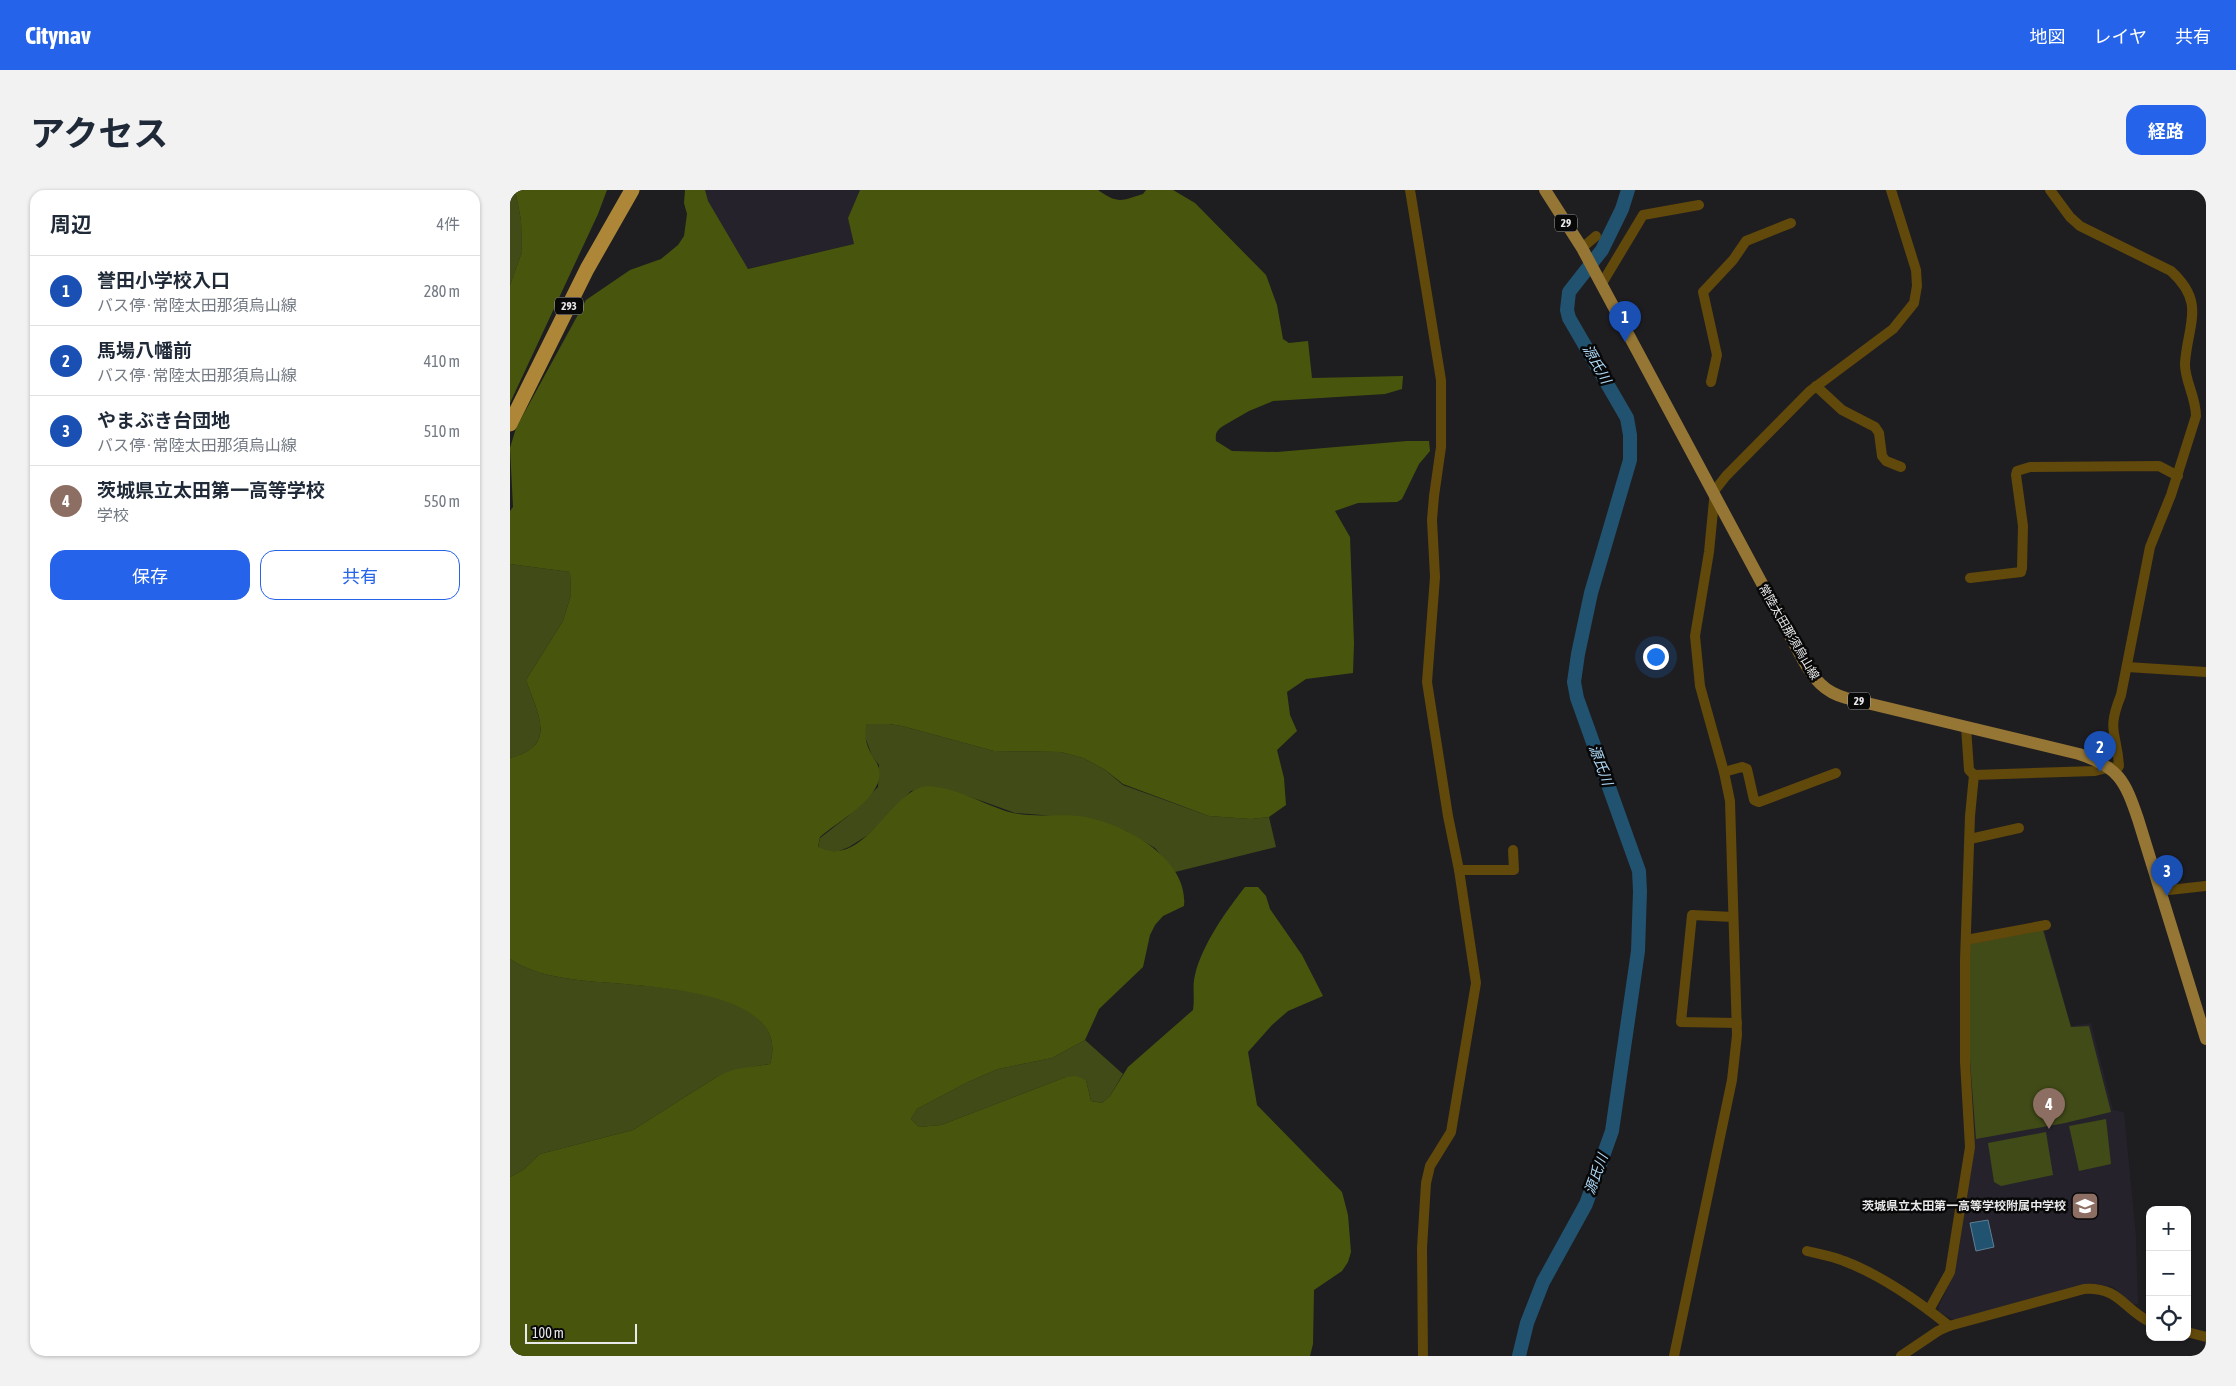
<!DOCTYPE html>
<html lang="ja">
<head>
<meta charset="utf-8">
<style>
	body { margin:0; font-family:"Asap Condensed","Noto Sans JP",sans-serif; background:#f2f2f3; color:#1f2937 }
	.controls { position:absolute; right:15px; bottom:15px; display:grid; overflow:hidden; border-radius:10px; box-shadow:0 1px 4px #0004 }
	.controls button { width:45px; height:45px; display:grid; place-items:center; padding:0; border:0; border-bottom:1px solid #e0e1e3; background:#fff; color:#1f2937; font:25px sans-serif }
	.scale { position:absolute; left:15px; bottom:12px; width:112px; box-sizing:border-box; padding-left:5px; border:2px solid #e9e8ea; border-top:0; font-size:14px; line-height:18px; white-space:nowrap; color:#e9e8ea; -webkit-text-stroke:4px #080809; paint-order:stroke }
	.you { position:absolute; left:1145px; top:466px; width:18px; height:18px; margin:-12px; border:4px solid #fff; border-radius:50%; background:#1a73e8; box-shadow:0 0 0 8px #1a73e833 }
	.badge { display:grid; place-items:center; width:32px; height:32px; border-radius:50%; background:#2563eb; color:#fff; font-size:16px; font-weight:700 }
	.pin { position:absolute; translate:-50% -41px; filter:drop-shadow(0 1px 2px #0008) }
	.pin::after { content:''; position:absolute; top:26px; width:18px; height:15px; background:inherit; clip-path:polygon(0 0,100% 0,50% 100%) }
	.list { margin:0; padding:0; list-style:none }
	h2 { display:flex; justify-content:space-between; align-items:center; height:65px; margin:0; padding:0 20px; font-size:21px }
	h2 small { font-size:16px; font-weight:400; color:#747a83 }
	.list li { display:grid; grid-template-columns:32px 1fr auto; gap:15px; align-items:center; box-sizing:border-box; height:70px; padding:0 20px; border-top:1px solid #e0e1e3 }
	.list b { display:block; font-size:19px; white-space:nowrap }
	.list p { margin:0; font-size:16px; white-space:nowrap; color:#747a83 }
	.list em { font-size:16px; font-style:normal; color:#747a83 }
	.actions { display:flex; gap:10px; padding:15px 20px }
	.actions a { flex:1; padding:11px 0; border:1px solid #2563eb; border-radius:15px; text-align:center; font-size:18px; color:#2563eb }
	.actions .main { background:#2563eb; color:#fff }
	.icon { flex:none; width:28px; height:28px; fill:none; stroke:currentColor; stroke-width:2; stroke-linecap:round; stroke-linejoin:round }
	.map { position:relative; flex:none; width:1696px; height:1166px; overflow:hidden; border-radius:15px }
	header { display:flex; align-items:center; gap:30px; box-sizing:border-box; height:70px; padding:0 25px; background:#2563eb; color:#fff }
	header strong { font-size:24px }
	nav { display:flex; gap:28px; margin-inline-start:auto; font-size:18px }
	.intro { display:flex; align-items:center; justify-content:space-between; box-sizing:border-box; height:120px; padding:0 30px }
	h1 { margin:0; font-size:35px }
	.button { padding:12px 22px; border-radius:15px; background:#2563eb; color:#fff; font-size:18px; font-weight:700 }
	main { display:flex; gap:30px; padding:0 30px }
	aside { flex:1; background:#fff; border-radius:15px; box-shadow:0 1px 4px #0004 }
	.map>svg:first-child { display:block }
</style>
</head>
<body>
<header>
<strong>Citynav</strong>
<nav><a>地図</a><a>レイヤ</a><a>共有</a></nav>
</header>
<div class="intro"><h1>アクセス</h1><a class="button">経路</a></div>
<main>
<aside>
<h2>周辺<small>4件</small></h2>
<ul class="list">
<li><span class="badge" style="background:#1a4fb4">1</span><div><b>誉田小学校入口</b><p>バス停 · 常陸太田那須烏山線</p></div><em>280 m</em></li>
<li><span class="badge" style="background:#1a4fb4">2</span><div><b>馬場八幡前</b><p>バス停 · 常陸太田那須烏山線</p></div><em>410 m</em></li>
<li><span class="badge" style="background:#1a4fb4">3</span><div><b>やまぶき台団地</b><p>バス停 · 常陸太田那須烏山線</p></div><em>510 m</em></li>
<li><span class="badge" style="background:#8d6e63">4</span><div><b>茨城県立太田第一高等学校</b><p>学校</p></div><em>550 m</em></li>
</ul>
<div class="actions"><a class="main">保存</a><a>共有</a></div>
</aside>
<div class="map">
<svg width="1696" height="1166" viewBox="0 0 1696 1166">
	<rect width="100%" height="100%" fill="#1e1d20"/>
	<g fill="#25222b">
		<path d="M195 0H350L338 28 344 54 237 79 197 11Z"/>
		<path d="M1534 739 1561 836 1581 833 1603 920 1614 922 1626 1046 1628 1114H1622L1603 1097 1587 1094 1574 1095 1444 1130 1429 1122V1116L1441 1090 1461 971 1459 752Z"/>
	</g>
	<g fill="#404b17">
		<path d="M0 0H5L11 30 12 62 0 95Z"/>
		<path d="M0 374 60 382 61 405 53 431 16 490C27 523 49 556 0 568Z"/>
		<path d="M357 534H379L392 536 484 561 551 562 573 568 594 579 613 595 699 626 741 629 759 627 766 657 665 682 645 658 616 641 584 629 505 623 472 611 427 597 401 601 358 645 339 657 329 661 318 662 308 658 310 648 337 627 368 597 369 575 362 566 354 544Z"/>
		<path d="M1533 740 1561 837 1579 836 1601 922 1555 933 1466 949 1460 871V754Z"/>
		<path d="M0 769C18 781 39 786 61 789 108 797 285 791 260 874 240 877 223 880 205 888L123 940 30 964 13 980 0 987Z"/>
		<path d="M575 850 613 884 600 906 592 913 581 911 576 890 556 887 431 935 409 937 401 929 407 919 458 892 488 879 542 868Z"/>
		<path d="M1596 929 1601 974 1569 981 1559 936Z"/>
		<path d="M1536 942 1543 985 1491 996 1484 992 1478 953Z"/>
	</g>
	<g fill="#48560d">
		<path d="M5 0H97L88 24 0 213V95L12 62 11 30Z"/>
		<path d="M175 0H195L198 11 238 79 344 54 338 28 350 0H588C608 14 611 11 633 4L636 0H663L685 13 756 85 767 115 773 149 779 153 798 151 802 188 893 186 892 199 875 204 763 211 739 221 713 236C707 240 705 243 706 251L722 261 767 262 897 251H919L920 261 909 274 892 309 887 312 848 313 825 321 840 347 844 453 843 483 796 489 777 502 780 525 787 541 767 560 774 588 776 615 759 627 741 629 699 626 613 594 594 579 573 568 551 562 484 561 392 536 379 534H357C353 547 357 558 365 570 386 601 329 630 310 647L308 657C353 679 377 607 412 597 434 591 481 618 503 623 526 628 552 623 575 627 615 634 679 669 674 716L653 726 645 735 640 745 633 777 589 819 575 850 542 868 488 879 458 892 407 919 401 929 409 937 431 935 556 887 566 886 576 890 581 911 592 913 600 906 618 877 683 820C685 808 682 796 685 785 692 755 716 721 735 697H748L756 706 760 719 792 765 813 806 778 821 762 835 738 862 747 915 832 1002 838 1025 841 1062 838 1072 832 1081 804 1100 803 1154 800 1166H0V987L13 980 30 964 123 940 205 888 215 883 226 879 260 874C285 792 108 797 61 789 39 786 18 781 0 769V568C49 556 27 523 16 490L53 431 61 405 60 382 0 374V321L3 317 0 258 6 238 76 110 120 80 151 69 168 55 174 46 177 24 174 13Z"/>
	</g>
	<path fill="#21526f" stroke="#5d7f94" d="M1478 1030 1484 1057 1466 1061 1460 1033Z"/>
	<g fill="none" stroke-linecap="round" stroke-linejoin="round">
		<path stroke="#21526f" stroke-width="14" d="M1009 1166 1017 1133 1033 1092 1076 1014 1102 941 1128 761 1130 701 1129 681 1067 508 1064 492 1068 464 1081 403 1120 270V245L1117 228 1059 128 1057 120 1059 102 1092 60 1112 19 1118 0"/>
		<g stroke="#61480b" stroke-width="10">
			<path d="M900 0 931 190V257L924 306 922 330 925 387 917 492 938 626 949 680 966 793 941 942 920 976 916 993 912 1058 913 1166"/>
			<path d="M1540 0 1560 27 1570 36 1661 81C1696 113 1678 133 1675 173 1674 189 1686 207 1686 226L1661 305 1640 357 1611 505C1596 542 1607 542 1609 576L1606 581"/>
			<path d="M1072 58 1086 46"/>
			<path d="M1091 95 1133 25 1189 15"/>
			<path d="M1201 192 1207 165 1193 102 1223 70 1236 51 1281 33"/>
			<path d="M1306 196 1332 220 1365 237 1369 243 1372 266 1376 271 1391 277"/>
			<path d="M1460 388 1511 382 1512 378 1513 336 1506 285 1507 281 1520 277 1649 276 1668 286"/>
			<path d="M1617 477 1696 482"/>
			<path d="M1456 537 1459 580 1464 585 1585 581 1601 577"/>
			<path d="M1214 582 1232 577 1237 579 1244 610 1249 612 1326 583"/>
			<path d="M1460 649 1509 638"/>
			<path d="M949 680H1004L1003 660"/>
			<path d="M1650 701 1696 696"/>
			<path d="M1223 727 1182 725 1171 832 1227 833"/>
			<path d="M1456 750 1536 735"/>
			<path d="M1297 1061C1309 1064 1322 1066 1334 1071 1373 1086 1407 1110 1439 1136"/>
			<path d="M1419 1120 1440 1082 1460 957 1455 872V770L1460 626 1464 585"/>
			<path d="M1677 1142 1696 1147"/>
			<path d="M1164 1166 1222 890 1227 845 1220 611 1214 582 1190 496 1185 446 1199 362 1205 300 1216 286 1300 201 1383 139 1404 113 1407 96 1406 80 1381 0"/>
			<path d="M1391 1166 1428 1141 1439 1136 1574 1099C1610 1097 1612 1118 1640 1132"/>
		</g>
		<path stroke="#957635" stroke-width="12" d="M1035 0 1072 58 1293 470C1304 489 1314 502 1336 508L1569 564C1609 577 1615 591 1628 629L1696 849"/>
		<path stroke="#ad8737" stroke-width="15" d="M0 234 77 79 122 0"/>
	</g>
	<defs>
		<g id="school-square" transform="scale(1.4375)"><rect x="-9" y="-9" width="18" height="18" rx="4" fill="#8d6e63" stroke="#080809"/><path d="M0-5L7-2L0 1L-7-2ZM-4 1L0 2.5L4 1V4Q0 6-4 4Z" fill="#fff"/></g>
	</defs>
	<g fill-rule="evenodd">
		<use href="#school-square" x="1575" y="1016"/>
	</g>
	<g text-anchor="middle" stroke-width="5" stroke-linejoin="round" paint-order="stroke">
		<g fill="#080809" stroke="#a6a5a6" stroke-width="1">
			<rect x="1045" y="24.5" width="22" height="17" rx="4"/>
			<rect x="45" y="107.5" width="28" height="17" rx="4"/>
			<rect x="1338" y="502.5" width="22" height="17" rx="4"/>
		</g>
		<g font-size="11" font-weight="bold" fill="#e9e8ea">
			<text x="1056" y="37">29</text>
			<text x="59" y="120">293</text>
			<text x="1349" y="515">29</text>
		</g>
		<g font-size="12" fill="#e9e8ea" stroke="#080809">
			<text transform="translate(1279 442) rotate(60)" y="4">常陸太田那須烏山線</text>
		</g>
		<g font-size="12" font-weight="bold" fill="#e9e8ea" stroke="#080809" text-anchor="end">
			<text x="1556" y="1020">茨城県立太田第一高等学校附属中学校</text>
		</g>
		<g font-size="14" font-style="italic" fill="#add7f4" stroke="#080809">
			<text transform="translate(1087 174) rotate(61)" y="5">源氏川</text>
			<text transform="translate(1091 575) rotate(70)" y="5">源氏川</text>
			<text transform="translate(1086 984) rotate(-70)" y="5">源氏川</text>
		</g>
	</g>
</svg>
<div class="controls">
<button>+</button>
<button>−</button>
<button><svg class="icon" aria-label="locate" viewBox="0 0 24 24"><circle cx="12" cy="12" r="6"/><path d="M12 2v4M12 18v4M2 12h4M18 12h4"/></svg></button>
</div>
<div class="scale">100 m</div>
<div class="you"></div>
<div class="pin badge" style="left:1115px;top:152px;background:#1a4fb4">1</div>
<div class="pin badge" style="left:1590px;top:582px;background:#1a4fb4">2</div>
<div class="pin badge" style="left:1657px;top:706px;background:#1a4fb4">3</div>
<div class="pin badge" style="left:1539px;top:939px;background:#8d6e63">4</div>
</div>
</main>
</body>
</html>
